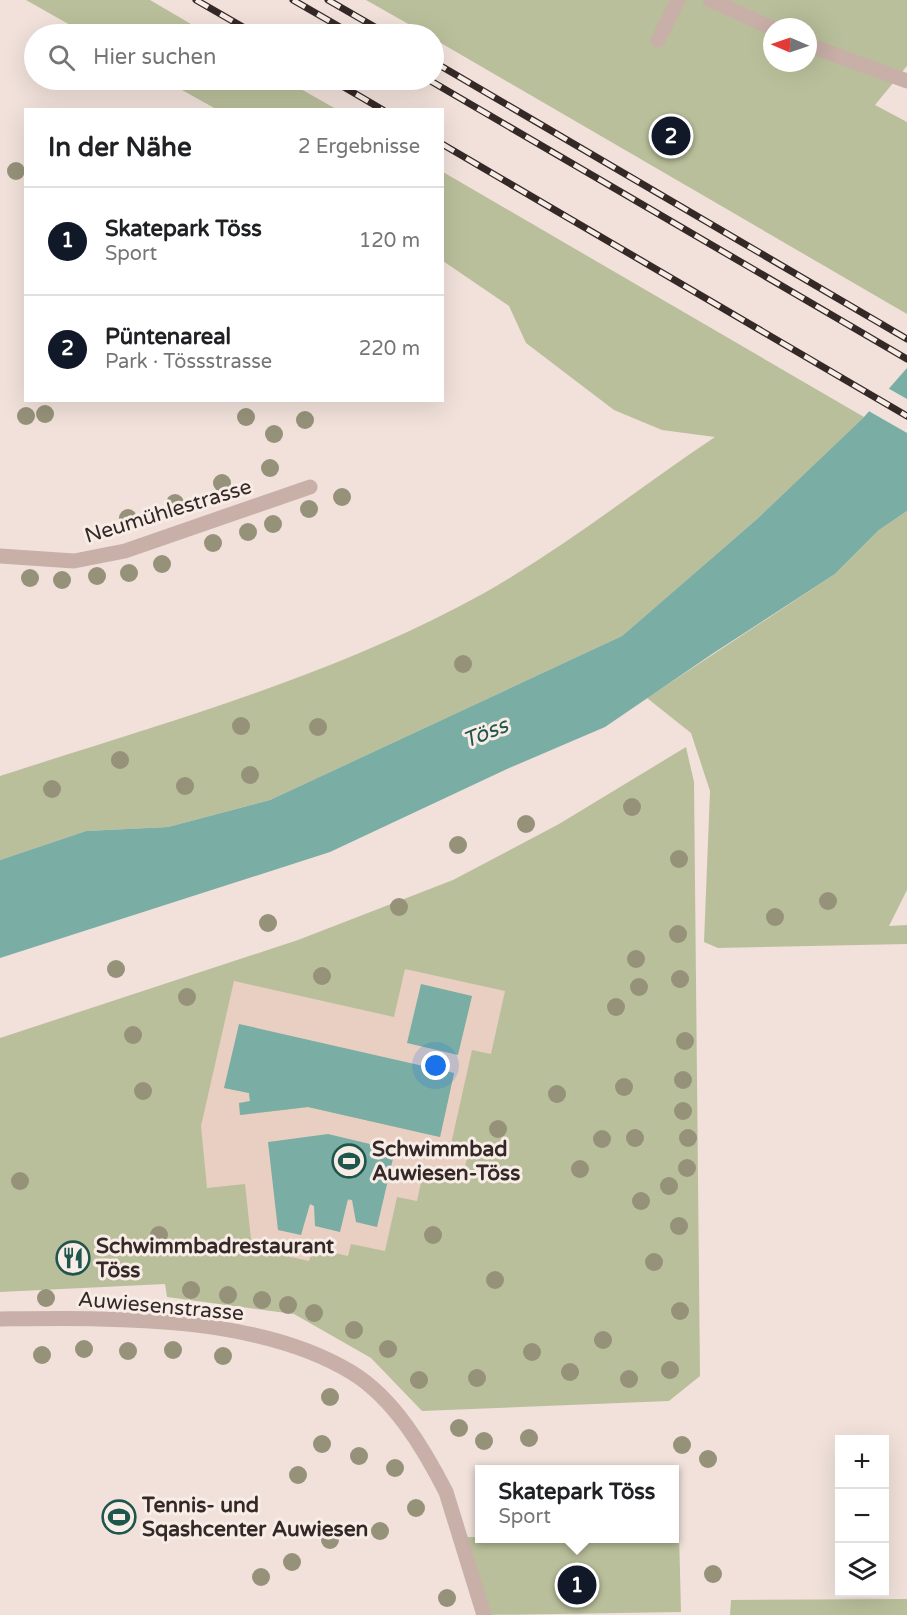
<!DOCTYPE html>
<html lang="de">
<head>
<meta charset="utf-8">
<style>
	body { margin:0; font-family:"Varela Round",sans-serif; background:#f6f6f6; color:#202124 }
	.controls { position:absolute; right:18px; bottom:18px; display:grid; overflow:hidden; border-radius:0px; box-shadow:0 6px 24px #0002 }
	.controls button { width:54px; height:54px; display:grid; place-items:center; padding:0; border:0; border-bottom:2px solid #e0e0e0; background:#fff; color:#202124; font:30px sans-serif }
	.compass { position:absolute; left:763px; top:18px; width:54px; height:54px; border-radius:50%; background:#fff; box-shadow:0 6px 24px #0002; rotate:272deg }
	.you { position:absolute; left:436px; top:1066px; width:21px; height:21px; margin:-15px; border:4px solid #fff; border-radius:50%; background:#1a73e8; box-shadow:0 0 0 9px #1a73e833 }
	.badge { display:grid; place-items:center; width:39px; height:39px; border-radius:50%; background:#111827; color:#fff; font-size:20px; font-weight:700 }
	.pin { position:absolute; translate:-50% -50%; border:3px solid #fff; box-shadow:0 2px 6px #0006 }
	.popup { position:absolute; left:475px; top:1465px; width:204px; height:78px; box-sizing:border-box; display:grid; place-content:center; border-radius:0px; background:#fff; filter:drop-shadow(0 2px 4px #0005); font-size:20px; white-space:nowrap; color:#757577 }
	.popup b { font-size:22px; color:#202124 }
	.popup::after { content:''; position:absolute; left:50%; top:100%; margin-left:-12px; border:12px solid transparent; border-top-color:#fff }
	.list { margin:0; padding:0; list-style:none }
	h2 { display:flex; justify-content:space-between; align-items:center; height:78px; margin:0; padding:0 24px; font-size:26px }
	h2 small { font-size:20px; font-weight:400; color:#757577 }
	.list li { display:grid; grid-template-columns:39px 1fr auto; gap:18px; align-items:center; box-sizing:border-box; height:108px; padding:0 24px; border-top:2px solid #e0e0e0 }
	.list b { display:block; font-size:22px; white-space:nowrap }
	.list p { margin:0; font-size:20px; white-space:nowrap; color:#757577 }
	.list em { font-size:20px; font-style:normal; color:#757577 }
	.icon { flex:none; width:33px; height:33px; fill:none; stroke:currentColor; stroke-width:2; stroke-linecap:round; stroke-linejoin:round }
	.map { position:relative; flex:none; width:907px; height:1615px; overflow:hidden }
	.search { position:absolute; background:#fff; box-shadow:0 6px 24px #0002; left:24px; top:24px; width:420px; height:66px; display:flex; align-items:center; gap:15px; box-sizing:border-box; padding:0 21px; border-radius:33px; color:#757577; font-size:22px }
	.panel { position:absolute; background:#fff; box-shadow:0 6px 24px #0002; left:24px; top:108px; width:420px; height:294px; border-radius:0px }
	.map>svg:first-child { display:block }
</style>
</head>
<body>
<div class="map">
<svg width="907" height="1615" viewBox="0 0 907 1615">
	<rect width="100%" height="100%" fill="#f1e1da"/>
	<g fill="#babf9b" fill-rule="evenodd">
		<path d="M26 0H150L208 34H86Z"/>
		<path d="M366 0H907V66L875 105 907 122V314L434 39V34H426ZM772 27H808V63H772Z"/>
		<path d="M164 80H285L336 109H216Z"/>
		<path d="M443 172 864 417 757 519 622 636 270 800 168 827 86 831 0 860V776C154 726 314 682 458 607 549 560 630 494 715 437L662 430 614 410 526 343 509 306 443 261Z"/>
		<path d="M907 511V890L889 926 907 925V944L718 948 704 942 710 791 691 733 647 698 835 574 879 530Z"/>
		<path d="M686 747 694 782 700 1376 669 1401 422 1411 371 1358 294 1314 167 1297 165 1284 0 1292V1038L298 940 453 880 559 824Z"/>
		<path d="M675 1532H679L681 1612 484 1615 460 1537 674 1538Z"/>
		<path d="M907 1599V1615H730L731 1600Z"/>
	</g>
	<path fill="#e8cfc2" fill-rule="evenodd" d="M405 969 505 991 491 1054 472 1050 451 1144 469 1149 463 1176 424 1168 417 1201 397 1197 385 1251 351 1244 348 1256 313 1248 309 1261 252 1248 245 1184 207 1188 201 1126 234 981 394 1017ZM454 1073 440 1137 308 1107 241 1115 250 1101 249 1093 225 1088ZM394 1150 352 1200 309 1204Z"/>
	<g fill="#7aada4">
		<path d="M907 368V511L879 530 835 574 712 654 605 727 507 769 330 852 0 958V860L86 831 168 827 270 800 622 636 757 519 864 417Z"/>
		<path d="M421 984 472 996 458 1055 407 1043Z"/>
		<path d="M239 1024 454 1073 440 1137 308 1107 240 1115 239 1103 250 1101 249 1093 224 1088Z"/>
		<path d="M328 1134 395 1150 377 1227 356 1222 352 1200 348 1199 340 1232 315 1226 314 1206 310 1204 301 1235 278 1230 268 1142Z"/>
	</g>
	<path fill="#f1e1da" d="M886 387 907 399V433L867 410Z"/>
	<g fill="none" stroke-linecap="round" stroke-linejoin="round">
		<path stroke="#c8afa7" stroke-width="15" d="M658 40 678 0"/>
		<g stroke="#c8afa7" stroke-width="15">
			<path d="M710 0 772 28"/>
			<path d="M808 45 907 81"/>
			<path d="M0 556 74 561 125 551 310 487"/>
			<path d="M0 1319C109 1318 255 1314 351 1372 394 1398 424 1449 446 1492L484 1615"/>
		</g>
		<g stroke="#352927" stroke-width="7">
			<g id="rail">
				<path d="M196 0 255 34"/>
				<path d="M293 0 352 34"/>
				<path d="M328 0 387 34"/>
				<path d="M434 62 907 339"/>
				<path d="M332 80 383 110"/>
				<path d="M429 80 907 359"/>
				<path d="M442 144 907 416"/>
			</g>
		</g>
		<use href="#rail" stroke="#f8ece6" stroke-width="4.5" stroke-dasharray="14" stroke-linecap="butt"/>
	</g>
	<g fill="#96927a">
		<circle cx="16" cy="171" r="9"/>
		<circle cx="45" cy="414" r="9"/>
		<circle cx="26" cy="416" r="9"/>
		<circle cx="246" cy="417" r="9"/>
		<circle cx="305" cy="420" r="9"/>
		<circle cx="274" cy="434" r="9"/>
		<circle cx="270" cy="468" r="9"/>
		<circle cx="222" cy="483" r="9"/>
		<circle cx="342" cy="497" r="9"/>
		<circle cx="175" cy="503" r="9"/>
		<circle cx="309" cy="509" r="9"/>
		<circle cx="128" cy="518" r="9"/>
		<circle cx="273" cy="524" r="9"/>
		<circle cx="248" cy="532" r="9"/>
		<circle cx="213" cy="543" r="9"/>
		<circle cx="162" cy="564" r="9"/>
		<circle cx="129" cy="573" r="9"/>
		<circle cx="97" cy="576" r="9"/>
		<circle cx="30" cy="578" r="9"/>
		<circle cx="62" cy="580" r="9"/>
		<circle cx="463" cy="664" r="9"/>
		<circle cx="241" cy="726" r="9"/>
		<circle cx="318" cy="727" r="9"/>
		<circle cx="120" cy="760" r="9"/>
		<circle cx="250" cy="775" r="9"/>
		<circle cx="185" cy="786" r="9"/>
		<circle cx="52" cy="789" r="9"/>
		<circle cx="632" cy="807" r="9"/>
		<circle cx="526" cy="824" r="9"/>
		<circle cx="458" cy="845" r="9"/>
		<circle cx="679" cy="859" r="9"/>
		<circle cx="828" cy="901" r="9"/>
		<circle cx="399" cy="907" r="9"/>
		<circle cx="775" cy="917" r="9"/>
		<circle cx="268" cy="923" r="9"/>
		<circle cx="678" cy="934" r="9"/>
		<circle cx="636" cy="959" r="9"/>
		<circle cx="116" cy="969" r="9"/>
		<circle cx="322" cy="976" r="9"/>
		<circle cx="680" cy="979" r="9"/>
		<circle cx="639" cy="987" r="9"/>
		<circle cx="187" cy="997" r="9"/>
		<circle cx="616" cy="1007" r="9"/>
		<circle cx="133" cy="1035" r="9"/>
		<circle cx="685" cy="1041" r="9"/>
		<circle cx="683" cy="1080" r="9"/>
		<circle cx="624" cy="1087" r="9"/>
		<circle cx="143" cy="1091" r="9"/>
		<circle cx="557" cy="1094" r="9"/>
		<circle cx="683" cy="1111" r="9"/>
		<circle cx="498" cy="1129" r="9"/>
		<circle cx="635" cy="1138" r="9"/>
		<circle cx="688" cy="1138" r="9"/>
		<circle cx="602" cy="1139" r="9"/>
		<circle cx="687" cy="1168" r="9"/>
		<circle cx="580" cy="1169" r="9"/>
		<circle cx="20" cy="1181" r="9"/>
		<circle cx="669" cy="1186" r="9"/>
		<circle cx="641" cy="1201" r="9"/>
		<circle cx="679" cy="1226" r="9"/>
		<circle cx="159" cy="1235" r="9"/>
		<circle cx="433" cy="1235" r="9"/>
		<circle cx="654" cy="1262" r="9"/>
		<circle cx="495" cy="1280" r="9"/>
		<circle cx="191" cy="1290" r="9"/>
		<circle cx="228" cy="1295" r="9"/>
		<circle cx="46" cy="1298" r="9"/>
		<circle cx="262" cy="1300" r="9"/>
		<circle cx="288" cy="1305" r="9"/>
		<circle cx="680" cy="1311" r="9"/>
		<circle cx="314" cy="1313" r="9"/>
		<circle cx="354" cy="1330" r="9"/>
		<circle cx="603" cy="1340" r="9"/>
		<circle cx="84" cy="1349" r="9"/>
		<circle cx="388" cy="1349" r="9"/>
		<circle cx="173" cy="1350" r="9"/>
		<circle cx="128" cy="1351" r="9"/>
		<circle cx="532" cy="1352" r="9"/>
		<circle cx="42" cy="1355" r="9"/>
		<circle cx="223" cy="1356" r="9"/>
		<circle cx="670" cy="1370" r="9"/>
		<circle cx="570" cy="1372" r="9"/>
		<circle cx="477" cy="1378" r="9"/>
		<circle cx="629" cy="1379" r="9"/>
		<circle cx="419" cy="1380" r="9"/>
		<circle cx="330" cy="1397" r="9"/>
		<circle cx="459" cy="1428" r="9"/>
		<circle cx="529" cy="1438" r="9"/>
		<circle cx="484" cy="1441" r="9"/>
		<circle cx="322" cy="1444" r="9"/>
		<circle cx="682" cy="1445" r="9"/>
		<circle cx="359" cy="1456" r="9"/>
		<circle cx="708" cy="1459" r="9"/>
		<circle cx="395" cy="1468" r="9"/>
		<circle cx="298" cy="1475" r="9"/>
		<circle cx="416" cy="1508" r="9"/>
		<circle cx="380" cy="1531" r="9"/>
		<circle cx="330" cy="1540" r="9"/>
		<circle cx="292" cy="1562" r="9"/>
		<circle cx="713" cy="1574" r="9"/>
		<circle cx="261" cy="1577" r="9"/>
		<circle cx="447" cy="1598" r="9"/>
	</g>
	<defs>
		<g id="stadium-ring" transform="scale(1.725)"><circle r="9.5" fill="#f8ece6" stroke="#1e554d" stroke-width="1.5"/><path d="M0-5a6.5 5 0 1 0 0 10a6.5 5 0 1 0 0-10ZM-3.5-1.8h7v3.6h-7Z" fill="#1e554d"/></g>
		<g id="restaurant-ring" transform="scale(1.725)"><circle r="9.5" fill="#f8ece6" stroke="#1e554d" stroke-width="1.5"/><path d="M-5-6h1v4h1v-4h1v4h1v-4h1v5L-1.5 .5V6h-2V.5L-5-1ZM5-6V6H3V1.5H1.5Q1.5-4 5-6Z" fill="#1e554d"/></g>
	</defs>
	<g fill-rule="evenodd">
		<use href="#stadium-ring" x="349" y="1161"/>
		<use href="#restaurant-ring" x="73" y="1258"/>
		<use href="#stadium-ring" x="119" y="1517"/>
	</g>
	<g text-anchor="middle" stroke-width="6" stroke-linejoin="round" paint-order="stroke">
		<g font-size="21" fill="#352927" stroke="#f8ece6">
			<text transform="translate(168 511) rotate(-17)" y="7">Neumühlestrasse</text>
			<text transform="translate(161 1306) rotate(5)" y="7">Auwiesenstrasse</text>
		</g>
		<g font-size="21" font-weight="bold" fill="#352927" stroke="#f8ece6" text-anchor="start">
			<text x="372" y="1156">Schwimmbad<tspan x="372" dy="24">Auwiesen-Töss</tspan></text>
			<text x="96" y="1253">Schwimmbadrestaurant<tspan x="96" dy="24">Töss</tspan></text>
			<text x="142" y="1512">Tennis- und<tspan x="142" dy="24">Sqashcenter Auwiesen</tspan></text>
		</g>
		<g font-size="22" font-style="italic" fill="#1e554d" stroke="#f8ece6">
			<text transform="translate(485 732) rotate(-22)" y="8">Töss</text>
		</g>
	</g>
</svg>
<div class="controls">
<button>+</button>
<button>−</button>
<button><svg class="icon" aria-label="layers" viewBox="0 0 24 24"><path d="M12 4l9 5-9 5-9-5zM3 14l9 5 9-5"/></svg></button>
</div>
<svg class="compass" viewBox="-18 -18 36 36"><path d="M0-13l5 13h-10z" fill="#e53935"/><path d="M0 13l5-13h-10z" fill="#757577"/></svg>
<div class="you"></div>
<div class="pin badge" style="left:577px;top:1585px">1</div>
<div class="popup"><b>Skatepark Töss</b>Sport</div>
<div class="pin badge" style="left:671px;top:136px">2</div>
<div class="search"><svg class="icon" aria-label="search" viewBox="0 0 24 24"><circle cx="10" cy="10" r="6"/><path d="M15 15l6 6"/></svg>Hier suchen</div>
<section class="panel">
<h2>In der Nähe<small>2 Ergebnisse</small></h2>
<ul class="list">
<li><span class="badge">1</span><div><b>Skatepark Töss</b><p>Sport</p></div><em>120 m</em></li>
<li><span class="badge">2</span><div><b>Püntenareal</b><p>Park · Tössstrasse</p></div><em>220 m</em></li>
</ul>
</section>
</div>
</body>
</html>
